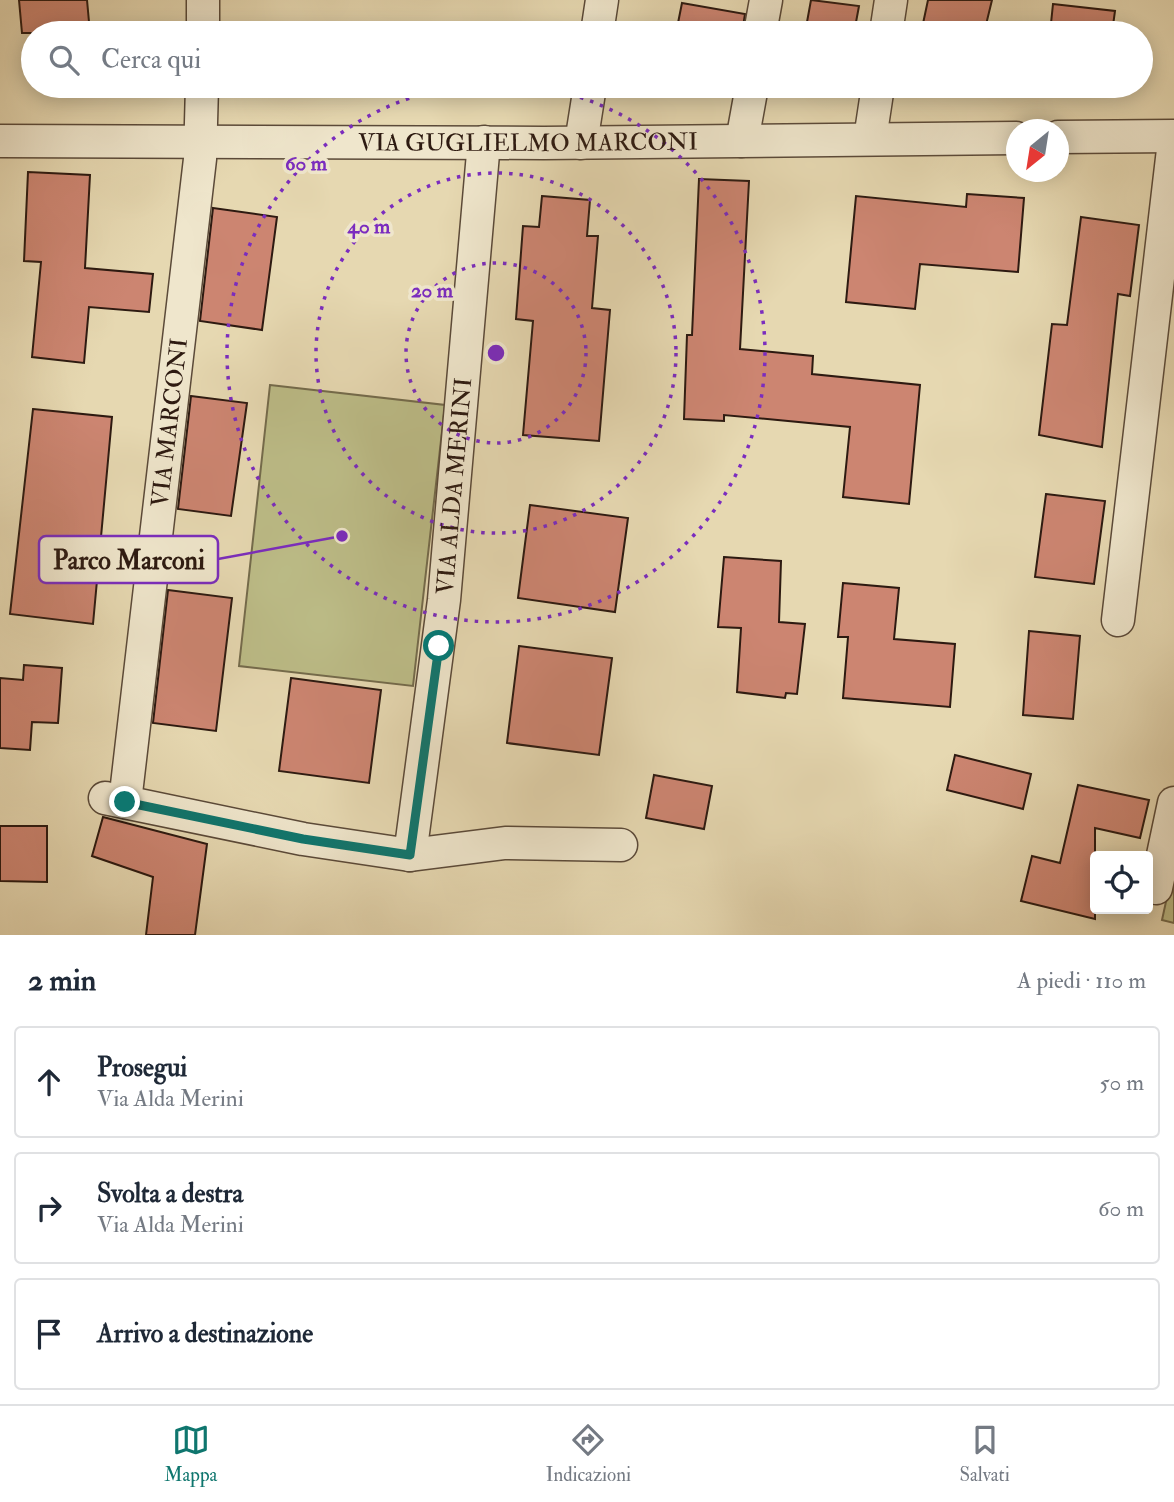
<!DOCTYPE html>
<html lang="it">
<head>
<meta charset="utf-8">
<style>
	body { margin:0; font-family:"IM FELL Double Pica",serif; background:#f2f2f3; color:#1f2937 }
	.controls { position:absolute; right:21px; bottom:21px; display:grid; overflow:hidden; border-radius:7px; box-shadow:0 4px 18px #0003 }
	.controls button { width:63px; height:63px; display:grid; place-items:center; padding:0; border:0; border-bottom:2px solid #e0e1e3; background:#fff; color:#1f2937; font:35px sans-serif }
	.compass { position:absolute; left:1006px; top:119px; width:63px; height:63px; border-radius:50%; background:#fff; box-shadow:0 4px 18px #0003; rotate:210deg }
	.stop { position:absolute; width:21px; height:21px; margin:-16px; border:5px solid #0f766e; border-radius:50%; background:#fff }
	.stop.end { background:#0f766e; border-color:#fff; box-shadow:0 2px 7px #0008 }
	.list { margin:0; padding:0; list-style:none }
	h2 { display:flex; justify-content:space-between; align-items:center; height:91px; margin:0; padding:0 28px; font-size:30px }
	h2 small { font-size:23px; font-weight:400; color:#747a83 }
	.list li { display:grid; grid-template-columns:46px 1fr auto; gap:21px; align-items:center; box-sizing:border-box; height:112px; margin:0 14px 14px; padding:0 14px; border:2px solid #e0e1e3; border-radius:7px }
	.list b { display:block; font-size:26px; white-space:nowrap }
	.list p { margin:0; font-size:23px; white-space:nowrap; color:#747a83 }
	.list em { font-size:23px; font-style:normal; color:#747a83 }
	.icon { flex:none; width:38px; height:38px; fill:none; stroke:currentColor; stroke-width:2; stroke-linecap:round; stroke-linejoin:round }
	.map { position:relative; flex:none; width:1174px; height:935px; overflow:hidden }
	.search { position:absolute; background:#fff; box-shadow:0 4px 18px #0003; left:21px; right:21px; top:21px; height:77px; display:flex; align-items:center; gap:18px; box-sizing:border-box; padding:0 24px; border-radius:38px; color:#747a83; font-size:26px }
	.sheet { height:469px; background:#fff }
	nav { display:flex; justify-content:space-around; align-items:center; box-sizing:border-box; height:98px; border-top:2px solid #e0e1e3; background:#fff; font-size:19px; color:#747a83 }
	nav a { display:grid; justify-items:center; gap:4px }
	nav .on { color:#0f766e }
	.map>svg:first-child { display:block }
</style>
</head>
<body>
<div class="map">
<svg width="1174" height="935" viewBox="0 0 1174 935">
	<rect width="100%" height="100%" fill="#e6d8b1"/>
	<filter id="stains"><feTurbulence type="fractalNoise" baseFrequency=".00286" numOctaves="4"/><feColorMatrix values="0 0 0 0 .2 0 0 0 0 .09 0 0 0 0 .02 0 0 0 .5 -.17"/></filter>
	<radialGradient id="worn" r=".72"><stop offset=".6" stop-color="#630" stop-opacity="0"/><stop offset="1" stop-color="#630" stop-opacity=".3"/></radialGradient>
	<g fill="#bcbc87" stroke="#746b4c" stroke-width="2">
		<path d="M270 385 445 405 413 686 239 666Z"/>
		<path d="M1174 865V923L1162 920Z"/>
	</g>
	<g fill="#cc8571" stroke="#2d1a11" stroke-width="2">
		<path d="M19 0H87L90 33H22Z"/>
		<path d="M811 0 859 6 854 33H805Z"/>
		<path d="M928 0H992L984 33H921Z"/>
		<path d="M682 3 745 14 742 33H676Z"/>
		<path d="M1053 4 1115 11 1112 33H1050Z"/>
		<path d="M28 172 90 175 85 268 153 274 149 312 89 307 84 363 32 357 41 262 24 261Z"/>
		<path d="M699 179 749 181 740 349 813 356 812 374 920 385 909 504 843 497 850 427 724 415V421L684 419 687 335H692Z"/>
		<path d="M967 194 1024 198 1018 272 920 264 915 309 846 302 856 196 966 207Z"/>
		<path d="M542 196 590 200 587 236H598L592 308 610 310 599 441 523 435 533 321 516 319 523 226 539 227Z"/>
		<path d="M213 208 277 217 262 330 200 321Z"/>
		<path d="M1081 217 1139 225 1130 296 1118 294 1102 447 1039 435 1052 324 1067 325Z"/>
		<path d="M191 396 247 403 231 516 178 509Z"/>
		<path d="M33 409 112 417 93 624 10 614Z"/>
		<path d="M1046 494 1105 501 1094 584 1035 577Z"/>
		<path d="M530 505 628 518 615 612 518 598Z"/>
		<path d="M724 557 781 561 779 622 805 624 797 694 786 693 785 698 737 692 741 628 718 627Z"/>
		<path d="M843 583 899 588 894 639 955 644 950 707 843 698 848 637H838Z"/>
		<path d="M168 590 232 598 216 731 153 723Z"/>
		<path d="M1029 631 1080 636 1073 719 1023 715Z"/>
		<path d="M519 646 612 658 599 755 507 743Z"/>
		<path d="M24 665 62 668 58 723 32 722 30 750 0 748V678L23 680Z"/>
		<path d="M291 678 381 690 369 783 279 771Z"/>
		<path d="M955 755 1031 774 1023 809 947 790Z"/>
		<path d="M654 775 712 786 704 829 646 818Z"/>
		<path d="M1078 785 1149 800 1140 838 1095 828V919L1021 901 1032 856 1060 863Z"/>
		<path d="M103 817 207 844 195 935H146L153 877 92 856Z"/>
		<path d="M0 826H47V882L0 881Z"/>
	</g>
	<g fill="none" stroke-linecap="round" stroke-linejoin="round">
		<g stroke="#5b4a39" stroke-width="35">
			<g id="minor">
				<path d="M203 33V0"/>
				<path d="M597 33 602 0"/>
				<path d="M760 33 766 0"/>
				<path d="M886 33 891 0"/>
				<path d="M1058 137 1174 136"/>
				<path d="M870 139 878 86"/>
				<path id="s1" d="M0 141 544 143 1016 138"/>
				<path d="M742 141 752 86"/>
				<path d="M581 143 590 86"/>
				<path d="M1118 620 1174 141"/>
				<path id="s2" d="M105 798 303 839 410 855 444 600 484 142"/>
				<path id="s3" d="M125 802 200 159 202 86"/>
				<path d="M410 855 505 843 621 845"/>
				<path d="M1156 888 1174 803"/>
			</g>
		</g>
		<use href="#minor" stroke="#efe6cc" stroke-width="32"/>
	</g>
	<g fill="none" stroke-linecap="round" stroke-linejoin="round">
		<path stroke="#0f766e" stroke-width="9" d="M125 802 303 839 410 855 439 646"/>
	</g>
	<g fill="none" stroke="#7b2cbf" stroke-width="3.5" stroke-dasharray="3.5 7">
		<circle cx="496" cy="353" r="90"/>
		<circle cx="496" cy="353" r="180"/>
		<path d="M529 86A269 269 0 1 1 463 86"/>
	</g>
	<g text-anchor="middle" stroke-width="7" stroke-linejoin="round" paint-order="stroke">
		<g font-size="24" fill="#2d1a11" stroke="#efe6cc">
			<text dy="8" stroke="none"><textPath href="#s1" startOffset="528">VIA GUGLIELMO MARCONI</textPath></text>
			<text dy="8" stroke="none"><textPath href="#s3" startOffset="382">VIA MARCONI</textPath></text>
			<text dy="8" stroke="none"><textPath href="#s2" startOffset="682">VIA ALDA MERINI</textPath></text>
		</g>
	</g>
	<circle cx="496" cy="353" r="10" fill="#7b2cbf" stroke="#efe6cc" stroke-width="3.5"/>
	<g font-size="21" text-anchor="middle" font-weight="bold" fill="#7b2cbf" stroke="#efe6cc" stroke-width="7" stroke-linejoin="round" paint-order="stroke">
		<text x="306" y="170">60 m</text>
		<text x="369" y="233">40 m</text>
		<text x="432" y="297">20 m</text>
	</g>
	<path fill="none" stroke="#7b2cbf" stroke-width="2.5" d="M342 536L218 559"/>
	<circle fill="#7b2cbf" stroke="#efe6cc" stroke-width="2.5" cx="342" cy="536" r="7"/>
	<rect fill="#efe6cc" stroke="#7b2cbf" stroke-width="2.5" x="39" y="536" width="179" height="47" rx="7"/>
	<g font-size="26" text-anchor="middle" font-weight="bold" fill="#2d1a11">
		<text x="129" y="569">Parco Marconi</text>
	</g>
	<rect width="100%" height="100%" filter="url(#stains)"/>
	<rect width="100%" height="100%" fill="url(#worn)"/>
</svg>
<div class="controls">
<button><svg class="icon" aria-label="locate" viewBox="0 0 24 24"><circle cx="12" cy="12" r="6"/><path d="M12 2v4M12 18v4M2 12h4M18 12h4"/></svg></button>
</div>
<svg class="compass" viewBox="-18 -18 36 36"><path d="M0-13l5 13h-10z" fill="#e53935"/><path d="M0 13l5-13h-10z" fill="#747a83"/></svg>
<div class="stop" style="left:439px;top:646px"></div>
<div class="stop end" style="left:125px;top:802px"></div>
<div class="search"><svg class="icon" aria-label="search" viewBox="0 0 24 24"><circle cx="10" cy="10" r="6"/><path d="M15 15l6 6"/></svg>Cerca qui</div>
</div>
<section class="sheet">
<h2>2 min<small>A piedi · 110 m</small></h2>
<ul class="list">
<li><svg class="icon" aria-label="ahead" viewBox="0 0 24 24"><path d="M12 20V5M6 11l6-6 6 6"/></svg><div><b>Prosegui</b><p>Via Alda Merini</p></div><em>50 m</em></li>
<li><svg class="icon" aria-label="right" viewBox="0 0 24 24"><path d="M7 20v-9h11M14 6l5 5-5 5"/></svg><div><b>Svolta a destra</b><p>Via Alda Merini</p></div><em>60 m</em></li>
<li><svg class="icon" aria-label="arrive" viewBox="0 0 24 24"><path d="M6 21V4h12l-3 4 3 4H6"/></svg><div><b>Arrivo a destinazione</b></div></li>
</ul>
</section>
<nav>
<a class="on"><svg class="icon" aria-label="map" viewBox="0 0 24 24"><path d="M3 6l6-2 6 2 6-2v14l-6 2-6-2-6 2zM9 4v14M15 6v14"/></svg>Mappa</a>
<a><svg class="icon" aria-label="directions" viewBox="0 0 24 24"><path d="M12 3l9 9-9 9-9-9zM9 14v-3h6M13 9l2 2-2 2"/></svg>Indicazioni</a>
<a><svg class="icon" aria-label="saved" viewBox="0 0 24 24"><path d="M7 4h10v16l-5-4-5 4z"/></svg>Salvati</a>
</nav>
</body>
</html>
